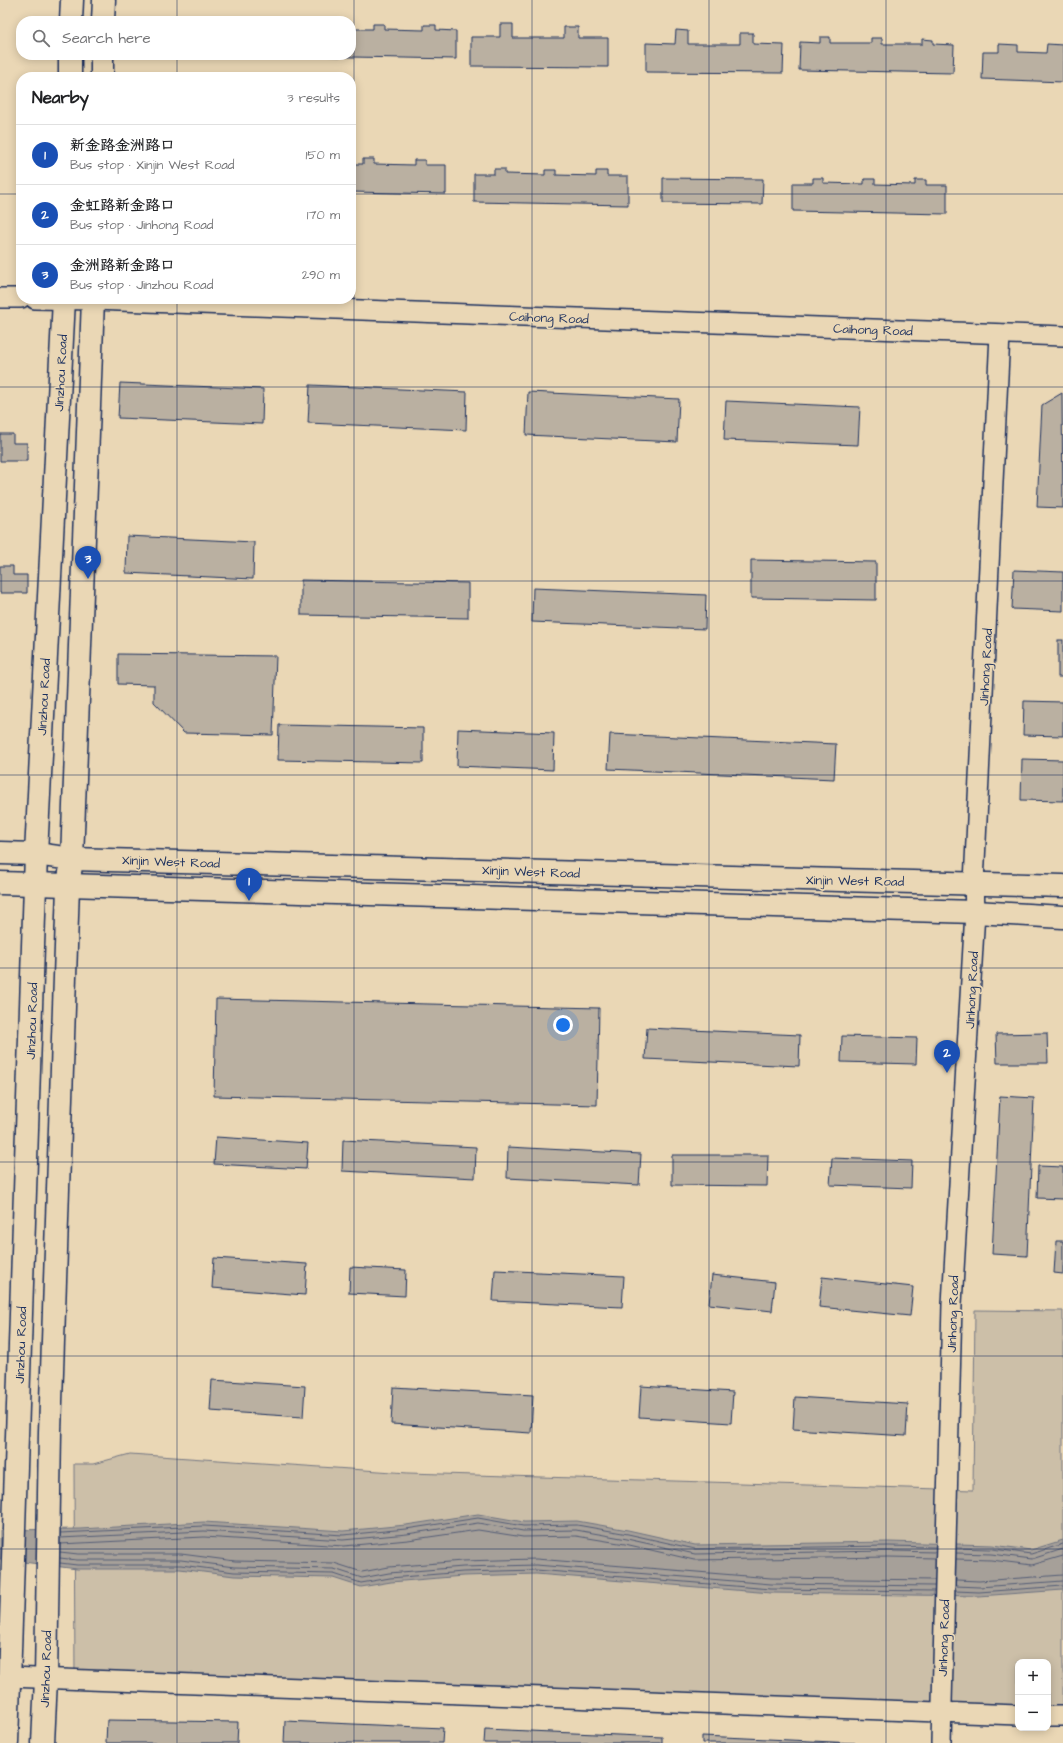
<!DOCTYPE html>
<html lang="en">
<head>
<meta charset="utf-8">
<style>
	body { margin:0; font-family:"Architects Daughter","LXGW WenKai TC",sans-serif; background:#f6f6f6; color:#202124 }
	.controls { position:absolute; right:12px; bottom:12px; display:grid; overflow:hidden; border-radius:8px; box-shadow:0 2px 10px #0003 }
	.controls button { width:36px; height:36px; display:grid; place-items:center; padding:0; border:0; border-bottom:1px solid #e0e0e0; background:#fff; color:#202124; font:20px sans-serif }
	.you { position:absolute; left:563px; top:1025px; width:14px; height:14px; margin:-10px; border:3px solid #fff; border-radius:50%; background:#1a73e8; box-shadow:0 0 0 6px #1a73e833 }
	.badge { display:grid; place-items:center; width:26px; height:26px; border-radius:50%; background:#d1495b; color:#fff; font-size:13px; font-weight:700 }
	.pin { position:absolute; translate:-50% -33px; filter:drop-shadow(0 1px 2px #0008) }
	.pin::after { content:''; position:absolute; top:21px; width:14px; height:12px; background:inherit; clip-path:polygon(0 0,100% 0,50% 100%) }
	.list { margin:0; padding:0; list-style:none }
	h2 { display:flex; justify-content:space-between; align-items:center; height:52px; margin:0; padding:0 16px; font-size:17px }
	h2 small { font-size:13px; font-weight:400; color:#757577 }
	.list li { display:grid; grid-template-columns:26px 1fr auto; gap:12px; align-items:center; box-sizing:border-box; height:60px; padding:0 16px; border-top:1px solid #e0e0e0 }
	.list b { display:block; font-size:15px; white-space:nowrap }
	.list p { margin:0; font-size:13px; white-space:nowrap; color:#757577 }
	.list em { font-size:13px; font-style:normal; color:#757577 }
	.icon { flex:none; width:22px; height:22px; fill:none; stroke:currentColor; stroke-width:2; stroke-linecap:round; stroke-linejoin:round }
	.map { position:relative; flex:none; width:1063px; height:1743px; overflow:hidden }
	.search { position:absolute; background:#fff; box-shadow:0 2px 10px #0003; left:16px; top:16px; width:340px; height:44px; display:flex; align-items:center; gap:10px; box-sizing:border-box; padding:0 14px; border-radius:16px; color:#757577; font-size:15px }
	.panel { position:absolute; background:#fff; box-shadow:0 2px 10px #0003; left:16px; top:72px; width:340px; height:232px; border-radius:16px }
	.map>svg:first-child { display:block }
</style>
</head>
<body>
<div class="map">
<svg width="1063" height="1743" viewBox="0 0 1063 1743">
	<rect width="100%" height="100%" fill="#ead7b5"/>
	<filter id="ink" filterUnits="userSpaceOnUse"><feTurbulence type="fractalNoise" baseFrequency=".025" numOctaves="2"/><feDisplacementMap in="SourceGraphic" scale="8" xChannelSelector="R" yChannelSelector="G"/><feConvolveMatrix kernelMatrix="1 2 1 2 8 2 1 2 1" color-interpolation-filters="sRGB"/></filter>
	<g filter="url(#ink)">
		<path fill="#ccbfa8" stroke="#747783" d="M975 1310 1063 1311V1716H1048V1662H1018V1715L75 1681 74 1464H93L130 1454 408 1473 973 1490Z"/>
		<path fill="#a6a099" stroke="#6e7381" d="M478 1514 524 1522 577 1521 628 1530 695 1545 889 1542 992 1545 1031 1550 1063 1540V1590L979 1596 771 1593 536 1574 463 1576 391 1582 361 1587 333 1578 234 1576 180 1569H77L0 1559V1530L80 1529 204 1522 343 1531 406 1525Z"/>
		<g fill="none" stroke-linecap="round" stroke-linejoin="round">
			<g stroke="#535c76" stroke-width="1">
				<path d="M60 1533 204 1526 343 1535 406 1529 478 1518 523 1526 577 1525 628 1534 695 1549 889 1546 935 1547"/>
				<path d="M60 1538 204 1531 343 1540 407 1534 478 1523 523 1531 576 1530 627 1539 695 1554 889 1551 935 1552"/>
				<path d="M60 1544 204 1537 344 1546 408 1540 478 1530 523 1537 576 1536 625 1544 694 1560 889 1557 935 1558"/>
				<path d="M956 1548 992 1549 1031 1554 1063 1544"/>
				<path d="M60 1552 78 1554H181L235 1561 334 1563 362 1572 389 1567 462 1561 536 1559 771 1578 935 1580"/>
				<path d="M956 1553 991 1554 1032 1559 1063 1549"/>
				<path d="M60 1558 77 1560H181L234 1567 334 1569 362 1578 389 1573 463 1567 536 1565 771 1584 934 1586"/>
				<path d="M956 1559 991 1560 1032 1565 1063 1556"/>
				<path d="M60 1563 77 1565H181L234 1572 334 1574 361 1583 390 1578 463 1572 536 1570 771 1589 934 1591"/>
				<path d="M956 1580 979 1581 1063 1575"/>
				<path d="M955 1586 979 1587 1063 1581"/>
				<path d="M955 1591 979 1592 1063 1586"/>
			</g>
		</g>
		<g fill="#bab0a1" stroke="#1b2f5e">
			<path d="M162 18 181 19V21H162Z"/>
			<path d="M209 18 228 19V21H209Z"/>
			<path d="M373 24H384V29L424 30V25H436V30L456 31V59L302 56 351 55V29H373Z"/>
			<path d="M500 24H513V38H564V27H578V38H608V67L471 66V37H500Z"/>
			<path d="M676 30 688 31V44H740V33H753V44L784 45 783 73 646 72V43L675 44Z"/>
			<path d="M820 37H830V43H871V38H882V44H922V39L933 40V44L954 45 953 73 799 70 800 42 820 43Z"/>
			<path d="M999 44 1018 45V52L1046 53 1047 44 1063 45V82L982 79 983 52H999Z"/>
			<path d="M190 55H246V57Z"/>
			<path d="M363 159H374V164L414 165V160H425V165H446V194L351 192V164H363Z"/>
			<path d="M494 169H505V174L545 175V170H556V175L596 176V171H607V176H628V205L474 202V174H494Z"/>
			<path d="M663 178 763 179 762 204 663 203Z"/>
			<path d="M813 178H823V183L864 184V179H875V184L915 185V180H926V185H947V214L793 211V183H813Z"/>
			<path d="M120 383 263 389 262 424 118 418Z"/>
			<path d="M310 385 467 392 466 430 308 423Z"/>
			<path d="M528 392 679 399 677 442 526 435Z"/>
			<path d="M1062 393 1063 508 1037 507 1042 405Z"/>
			<path d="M726 401 860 407 858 445 724 440Z"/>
			<path d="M0 434H13V443H27V461H0Z"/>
			<path d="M127 536 254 542 253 579 126 573Z"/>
			<path d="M751 560 876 562V600L751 598Z"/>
			<path d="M0 566H13V575H27V593H0Z"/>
			<path d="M1014 570 1063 572V611L1012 609Z"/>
			<path d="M301 580 468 583V618L301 615Z"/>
			<path d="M533 588 706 595 705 629 532 622Z"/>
			<rect x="1058" y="640" width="5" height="37"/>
			<path d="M118 654 276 656 273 735 184 733 154 702V685L118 684Z"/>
			<path d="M1024 701 1063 702V736L1023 735Z"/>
			<path d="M279 725 423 728V763L278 760Z"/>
			<path d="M458 729 554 733 553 770 457 766Z"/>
			<path d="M610 734 836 744 834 779 608 769Z"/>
			<path d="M1022 759 1063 760V801L1021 800Z"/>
			<path d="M216 999 599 1008 597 1105 214 1096Z"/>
			<path d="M647 1028 800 1035 799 1066 645 1059Z"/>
			<path d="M1047 1033 1048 1063H997L996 1034Z"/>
			<path d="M842 1036 917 1038 916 1064 841 1062Z"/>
			<path d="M1000 1096 1034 1098 1027 1256 992 1254Z"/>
			<path d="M216 1137 308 1143 306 1169 214 1164Z"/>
			<path d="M343 1140 476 1147 475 1178 342 1171Z"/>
			<path d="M508 1147 641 1154 639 1185 507 1178Z"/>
			<path d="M672 1155H768L767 1186 672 1185Z"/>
			<path d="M832 1158 912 1161 911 1188 830 1185Z"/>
			<path d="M1038 1166 1063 1167V1199L1037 1198Z"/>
			<path d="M1056 1241H1063V1274L1054 1273Z"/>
			<path d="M214 1258 307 1264 305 1295 212 1288Z"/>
			<path d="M350 1267 406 1270 405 1296 349 1293Z"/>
			<path d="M495 1270 624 1276 622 1307 493 1301Z"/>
			<path d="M712 1275 775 1282 772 1311 709 1304Z"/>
			<path d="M822 1277 913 1287 910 1316 819 1307Z"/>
			<path d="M212 1380 305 1386 303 1417 210 1411Z"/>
			<path d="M641 1386 733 1392 731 1423 639 1417Z"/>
			<path d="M393 1387 533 1395 531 1433 391 1424Z"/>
			<path d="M795 1397 908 1404 906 1436 793 1429Z"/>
			<path d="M107 1720 238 1722 237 1743H106Z"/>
			<path d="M285 1721 443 1728 442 1743H284Z"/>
			<path d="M485 1729 662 1737V1743H484Z"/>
			<path d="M702 1736 855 1743H702Z"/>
		</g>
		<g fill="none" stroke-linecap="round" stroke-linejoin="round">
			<g stroke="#1b2f5e" stroke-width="22">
				<g id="minor">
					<path d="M0 298H21"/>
					<path d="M35 299 93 300 1063 336"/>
					<path d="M9 1677 1018 1715"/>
					<path d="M1048 1716H1063"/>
					<path d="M941 1743 952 1304 975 912 974 883 1000 334"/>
				</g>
			</g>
			<g stroke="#1b2f5e" stroke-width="25">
				<g id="major">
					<path d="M71 21 72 0"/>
					<path d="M103 21 104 0"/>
					<path d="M70 77V55"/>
					<path d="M102 77V55"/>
					<path d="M0 853 36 854 72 859 1063 886"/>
					<path d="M0 883 975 912 1063 917"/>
					<path d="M7 1743 36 854 64 299"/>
					<path d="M43 1743 46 1679 50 1432 68 886 72 859 93 299"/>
				</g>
			</g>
			<use href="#minor" stroke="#ead7b5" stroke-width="19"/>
			<use href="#major" stroke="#ead7b5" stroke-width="22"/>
		</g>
	</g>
	<path fill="none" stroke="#1b2f5e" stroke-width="1" stroke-opacity="0.55" d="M177 0V21M354 0V1743M532 0V1743M709 0V1743M886 0V1743M177 55V77M0 194H21M351 194H1063M177 299V1743M0 387H1063M0 581H1063M0 775H1063M0 968H1063M0 1162H1063M0 1356H1063M0 1549H1063"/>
	<g text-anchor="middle" stroke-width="3.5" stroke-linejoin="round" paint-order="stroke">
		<g font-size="13" fill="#1b2f5e" stroke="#ead7b5">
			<text transform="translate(549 317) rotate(2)" y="5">Caihong Road</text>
			<text transform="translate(873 329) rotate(2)" y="5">Caihong Road</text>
			<text transform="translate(60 373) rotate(-87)" y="5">Jinzhou Road</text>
			<text transform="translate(985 667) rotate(-87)" y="5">Jinhong Road</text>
			<text transform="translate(43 697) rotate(-87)" y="5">Jinzhou Road</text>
			<text transform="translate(171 861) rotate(2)" y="5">Xinjin West Road</text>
			<text transform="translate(531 871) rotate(2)" y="5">Xinjin West Road</text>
			<text transform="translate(855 880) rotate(1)" y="5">Xinjin West Road</text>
			<text transform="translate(971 990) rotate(-87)" y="5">Jinhong Road</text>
			<text transform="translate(31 1021) rotate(-88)" y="5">Jinzhou Road</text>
			<text transform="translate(952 1314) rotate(-88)" y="5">Jinhong Road</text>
			<text transform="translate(20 1345) rotate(-88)" y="5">Jinzhou Road</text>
			<text transform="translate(943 1638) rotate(-88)" y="5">Jinhong Road</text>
			<text transform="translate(45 1669) rotate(-88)" y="5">Jinzhou Road</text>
		</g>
	</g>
</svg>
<div class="controls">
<button>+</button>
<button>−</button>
</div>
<div class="you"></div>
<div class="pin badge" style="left:249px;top:901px;background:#1a4fb4">1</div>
<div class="pin badge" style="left:947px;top:1073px;background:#1a4fb4">2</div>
<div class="pin badge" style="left:88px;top:579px;background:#1a4fb4">3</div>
<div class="search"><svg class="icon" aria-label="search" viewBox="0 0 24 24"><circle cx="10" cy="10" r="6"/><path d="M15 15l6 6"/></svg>Search here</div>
<section class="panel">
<h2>Nearby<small>3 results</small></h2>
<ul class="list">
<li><span class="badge" style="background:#1a4fb4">1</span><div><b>新金路金洲路口</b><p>Bus stop · Xinjin West Road</p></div><em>150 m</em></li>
<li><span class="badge" style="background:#1a4fb4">2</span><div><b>金虹路新金路口</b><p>Bus stop · Jinhong Road</p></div><em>170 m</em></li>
<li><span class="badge" style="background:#1a4fb4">3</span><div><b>金洲路新金路口</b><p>Bus stop · Jinzhou Road</p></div><em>290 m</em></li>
</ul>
</section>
</div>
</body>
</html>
